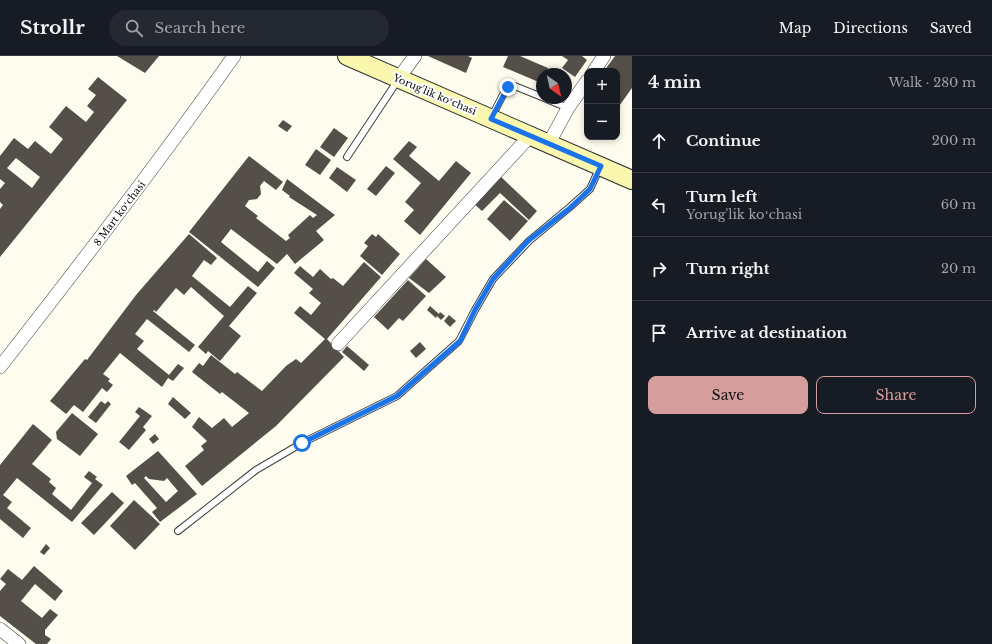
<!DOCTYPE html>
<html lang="en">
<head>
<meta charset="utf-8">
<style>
	body { margin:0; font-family:"Libre Baskerville",serif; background:#242831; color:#f1f3f6 }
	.controls { position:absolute; right:12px; top:12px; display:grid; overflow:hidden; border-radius:8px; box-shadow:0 2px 6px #0003 }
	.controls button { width:36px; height:36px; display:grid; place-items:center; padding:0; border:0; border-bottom:1px solid #363941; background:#171b24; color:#f1f3f6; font:20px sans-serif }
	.compass { position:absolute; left:536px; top:12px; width:36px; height:36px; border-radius:50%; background:#171b24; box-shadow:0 2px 6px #0003; rotate:146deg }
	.stop { position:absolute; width:12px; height:12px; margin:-9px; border:3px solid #1a73e8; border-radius:50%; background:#fff }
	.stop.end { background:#1a73e8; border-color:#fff; box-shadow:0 1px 4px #0008 }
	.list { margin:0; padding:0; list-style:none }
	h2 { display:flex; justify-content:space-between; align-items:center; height:52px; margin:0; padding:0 16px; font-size:17px }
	h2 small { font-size:13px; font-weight:400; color:#9ea1a6 }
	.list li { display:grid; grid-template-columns:26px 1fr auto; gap:12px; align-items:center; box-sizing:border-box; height:64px; padding:0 16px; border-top:1px solid #363941 }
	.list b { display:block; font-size:15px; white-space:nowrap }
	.list p { margin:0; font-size:13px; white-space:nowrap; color:#9ea1a6 }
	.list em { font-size:13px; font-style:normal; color:#9ea1a6 }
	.actions { display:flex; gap:8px; padding:12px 16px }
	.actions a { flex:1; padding:9px 0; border:1px solid #d59d9c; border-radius:8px; text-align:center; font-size:14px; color:#d59d9c }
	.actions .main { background:#d59d9c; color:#111 }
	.icon { flex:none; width:22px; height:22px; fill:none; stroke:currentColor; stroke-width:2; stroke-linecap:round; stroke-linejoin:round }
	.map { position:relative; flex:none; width:632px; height:588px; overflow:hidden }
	header { display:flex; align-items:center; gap:24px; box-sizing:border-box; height:56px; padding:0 20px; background:#171b24; border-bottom:1px solid #363941 }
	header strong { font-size:19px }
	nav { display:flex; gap:22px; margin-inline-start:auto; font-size:14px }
	.search { width:280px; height:36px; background:#242831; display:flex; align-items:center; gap:10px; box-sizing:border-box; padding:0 14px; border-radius:22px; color:#9ea1a6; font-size:15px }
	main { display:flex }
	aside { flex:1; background:#171b24 }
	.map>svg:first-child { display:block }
</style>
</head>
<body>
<header>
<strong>Strollr</strong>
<div class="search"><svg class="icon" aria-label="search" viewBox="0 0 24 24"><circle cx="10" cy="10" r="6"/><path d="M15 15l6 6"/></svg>Search here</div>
<nav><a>Map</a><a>Directions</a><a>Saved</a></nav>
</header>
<main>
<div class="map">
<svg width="632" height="588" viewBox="0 0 632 588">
	<rect width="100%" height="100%" fill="#fefcee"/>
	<g fill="#554f4a" fill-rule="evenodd">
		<path d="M117 0H159L145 17Z"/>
		<path d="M428 0H468L472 2 466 17Z"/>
		<path d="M508 0H520L548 12 545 18H542L541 27 503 11Z"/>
		<path d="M562 0H582L587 4 575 21 562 12 568 4Z"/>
		<path d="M615 0H632V32L617 53V15H604Z"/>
		<path d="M98 21 127 44 0 201V153L3 149 0 146V133L5 127 0 123V100L14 82 28 93 35 85 51 98 63 83 49 71 66 50 86 66 94 56 87 50 96 39 88 33ZM16 102 40 121 32 132 7 112Z"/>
		<path d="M283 64 292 70 287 76 278 70Z"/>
		<path d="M334 72 348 82 334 101 320 91Z"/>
		<path d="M409 85 417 91 409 100 439 125 456 105 471 117 420 179 404 165 414 154 405 146 421 127 393 103Z"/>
		<path d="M316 93 331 104 320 119 305 109Z"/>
		<path d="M249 100 283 126 276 134 264 125 260 130 261 138 257 143 249 144 245 150 258 160 256 162 286 185 290 182 288 179 310 159 313 162 317 159 289 141 290 140 282 134 287 123 335 159 316 175 324 184 295 208 287 198 277 208 231 173 221 186 258 216 267 205 275 212 258 231 189 176Z"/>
		<path d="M386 110 395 117 376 140 367 133Z"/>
		<path d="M337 111 356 124 347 136 329 122Z"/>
		<path d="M498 118 537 155 529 164 500 137 482 155 472 146Z"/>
		<path d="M504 144 528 165 510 185 487 163Z"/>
		<path d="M189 178 217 202 211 209 204 204 192 220 230 251 248 230 257 237 229 270 241 280 220 305 208 295 206 298 198 291 224 260 191 231 184 239 176 232 156 256 154 254 153 255 195 289 189 296 147 263 135 278 144 285 137 293 169 319 178 308 184 312 173 325 168 322 162 331 120 297 103 318 110 323 108 325 113 329 107 336 102 332 83 356 74 349 66 358 50 345 85 303 87 304 136 239Z"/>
		<path d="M372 178 376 181 378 178 400 198 382 219 360 200 368 190 364 187Z"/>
		<path d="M426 203 446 221 429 237 409 222Z"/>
		<path d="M364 206 381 221 327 283 344 301 276 370 202 430 185 410 204 394 201 390 207 385 192 371 199 361 212 372 224 362 232 371 249 357 222 336 220 338 192 316 199 307 203 310 211 299 235 318 237 316 262 335 286 310 296 303 301 307 325 283 294 257 300 250 311 259 321 247 309 237 313 233 294 217 300 210 313 221 320 213 331 223 333 222 343 230Z"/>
		<path d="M408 224 426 240 403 265 399 262 388 274 374 261Z"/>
		<path d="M430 250 439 258 440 256 445 260 441 264 437 260 436 262 427 254Z"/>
		<path d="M449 259 456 265 450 271 444 265Z"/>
		<path d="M420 286 426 293 416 302 410 295Z"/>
		<path d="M347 290 369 309 364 315 342 296Z"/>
		<path d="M173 341 191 357 185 363 168 348Z"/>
		<path d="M101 345 105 348 108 345 111 348 96 367 88 361Z"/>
		<path d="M139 351 152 360 143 371 146 374 129 394 119 386 140 360 135 356Z"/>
		<path d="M72 357 98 378 80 400 57 383 56 376Z"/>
		<path d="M33 368 52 384 32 408 51 423 49 426 56 432 52 438 71 454 92 427 84 421 89 415 97 421 95 423 103 429 72 466 17 422 3 439 12 446 7 452 31 472 23 482 0 463V409Z"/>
		<path d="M155 378 159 383 153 388 149 383Z"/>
		<path d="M158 395 197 438 160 466 152 456 157 452 135 427 132 429 126 420ZM146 420 149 423 164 425 167 422 178 435 166 446 144 422Z"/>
		<path d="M112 436 124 447 94 479 81 467Z"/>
		<path d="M134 444 160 468 135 494 110 470Z"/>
		<path d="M46 488 50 492 44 499 40 496Z"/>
		<path d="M34 510 63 535 55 545 35 528 21 545 42 562 50 553 58 559 45 574V579L51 583 47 588H36L0 560V535L6 528 0 523 8 513 22 524Z"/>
	</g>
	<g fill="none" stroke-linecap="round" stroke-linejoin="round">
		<g stroke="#404040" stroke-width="8">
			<g id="lane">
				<path d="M544 42 568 52"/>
				<path d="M491 62 507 31 512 29 542 41"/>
				<path d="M347 101 398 24"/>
				<path d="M178 475 256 414 302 387 397 340 459 285 475 254 493 223 529 185 570 151 590 133 600 111"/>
			</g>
		</g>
		<g stroke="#404040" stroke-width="14">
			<g id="street">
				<path d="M594 15 604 0"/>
				<path d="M398 23 415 0"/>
				<path d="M549 87 568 52 587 25"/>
				<path d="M338 288 530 80"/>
				<path d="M0 311C80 209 159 106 234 0"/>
				<path d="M0 573 19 588"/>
			</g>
		</g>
		<g stroke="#2f2f2f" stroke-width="20">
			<path id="secondary" d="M347 0 632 124"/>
		</g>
		<use href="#lane" stroke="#fff" stroke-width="6"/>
		<use href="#street" stroke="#fff" stroke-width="13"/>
		<use href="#secondary" stroke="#f9f7ae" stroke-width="18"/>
	</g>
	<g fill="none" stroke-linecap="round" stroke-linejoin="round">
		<path stroke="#1a73e8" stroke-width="5" d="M302 387 397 340 460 285 475 254 493 223 528 185 570 152 590 133 601 110 491 63 508 31"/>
	</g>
	<g text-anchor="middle" stroke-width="4" stroke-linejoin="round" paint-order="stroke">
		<g font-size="10" fill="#0d0d0d" stroke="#fff">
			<text transform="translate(435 38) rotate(23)" y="4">Yorug'lik koʻchasi</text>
			<text transform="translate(119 157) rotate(-53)" y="4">8 Mart koʻchasi</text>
		</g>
	</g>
</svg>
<div class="controls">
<button>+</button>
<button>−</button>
</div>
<svg class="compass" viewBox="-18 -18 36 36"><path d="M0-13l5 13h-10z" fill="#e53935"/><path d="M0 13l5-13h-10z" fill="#9ea1a6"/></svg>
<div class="stop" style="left:302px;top:387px"></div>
<div class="stop end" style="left:508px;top:31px"></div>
</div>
<aside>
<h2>4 min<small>Walk · 280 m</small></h2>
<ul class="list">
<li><svg class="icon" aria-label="ahead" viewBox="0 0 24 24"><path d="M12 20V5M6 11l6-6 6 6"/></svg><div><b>Continue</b></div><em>200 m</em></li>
<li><svg class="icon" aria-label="left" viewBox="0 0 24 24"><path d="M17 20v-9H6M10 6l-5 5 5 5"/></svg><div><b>Turn left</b><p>Yorug'lik koʻchasi</p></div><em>60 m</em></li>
<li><svg class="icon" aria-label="right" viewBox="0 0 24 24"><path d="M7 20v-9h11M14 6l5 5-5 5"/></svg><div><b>Turn right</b></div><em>20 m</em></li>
<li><svg class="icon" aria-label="arrive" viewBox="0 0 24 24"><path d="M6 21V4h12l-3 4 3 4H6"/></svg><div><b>Arrive at destination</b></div></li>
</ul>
<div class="actions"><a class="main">Save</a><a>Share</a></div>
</aside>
</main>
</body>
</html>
